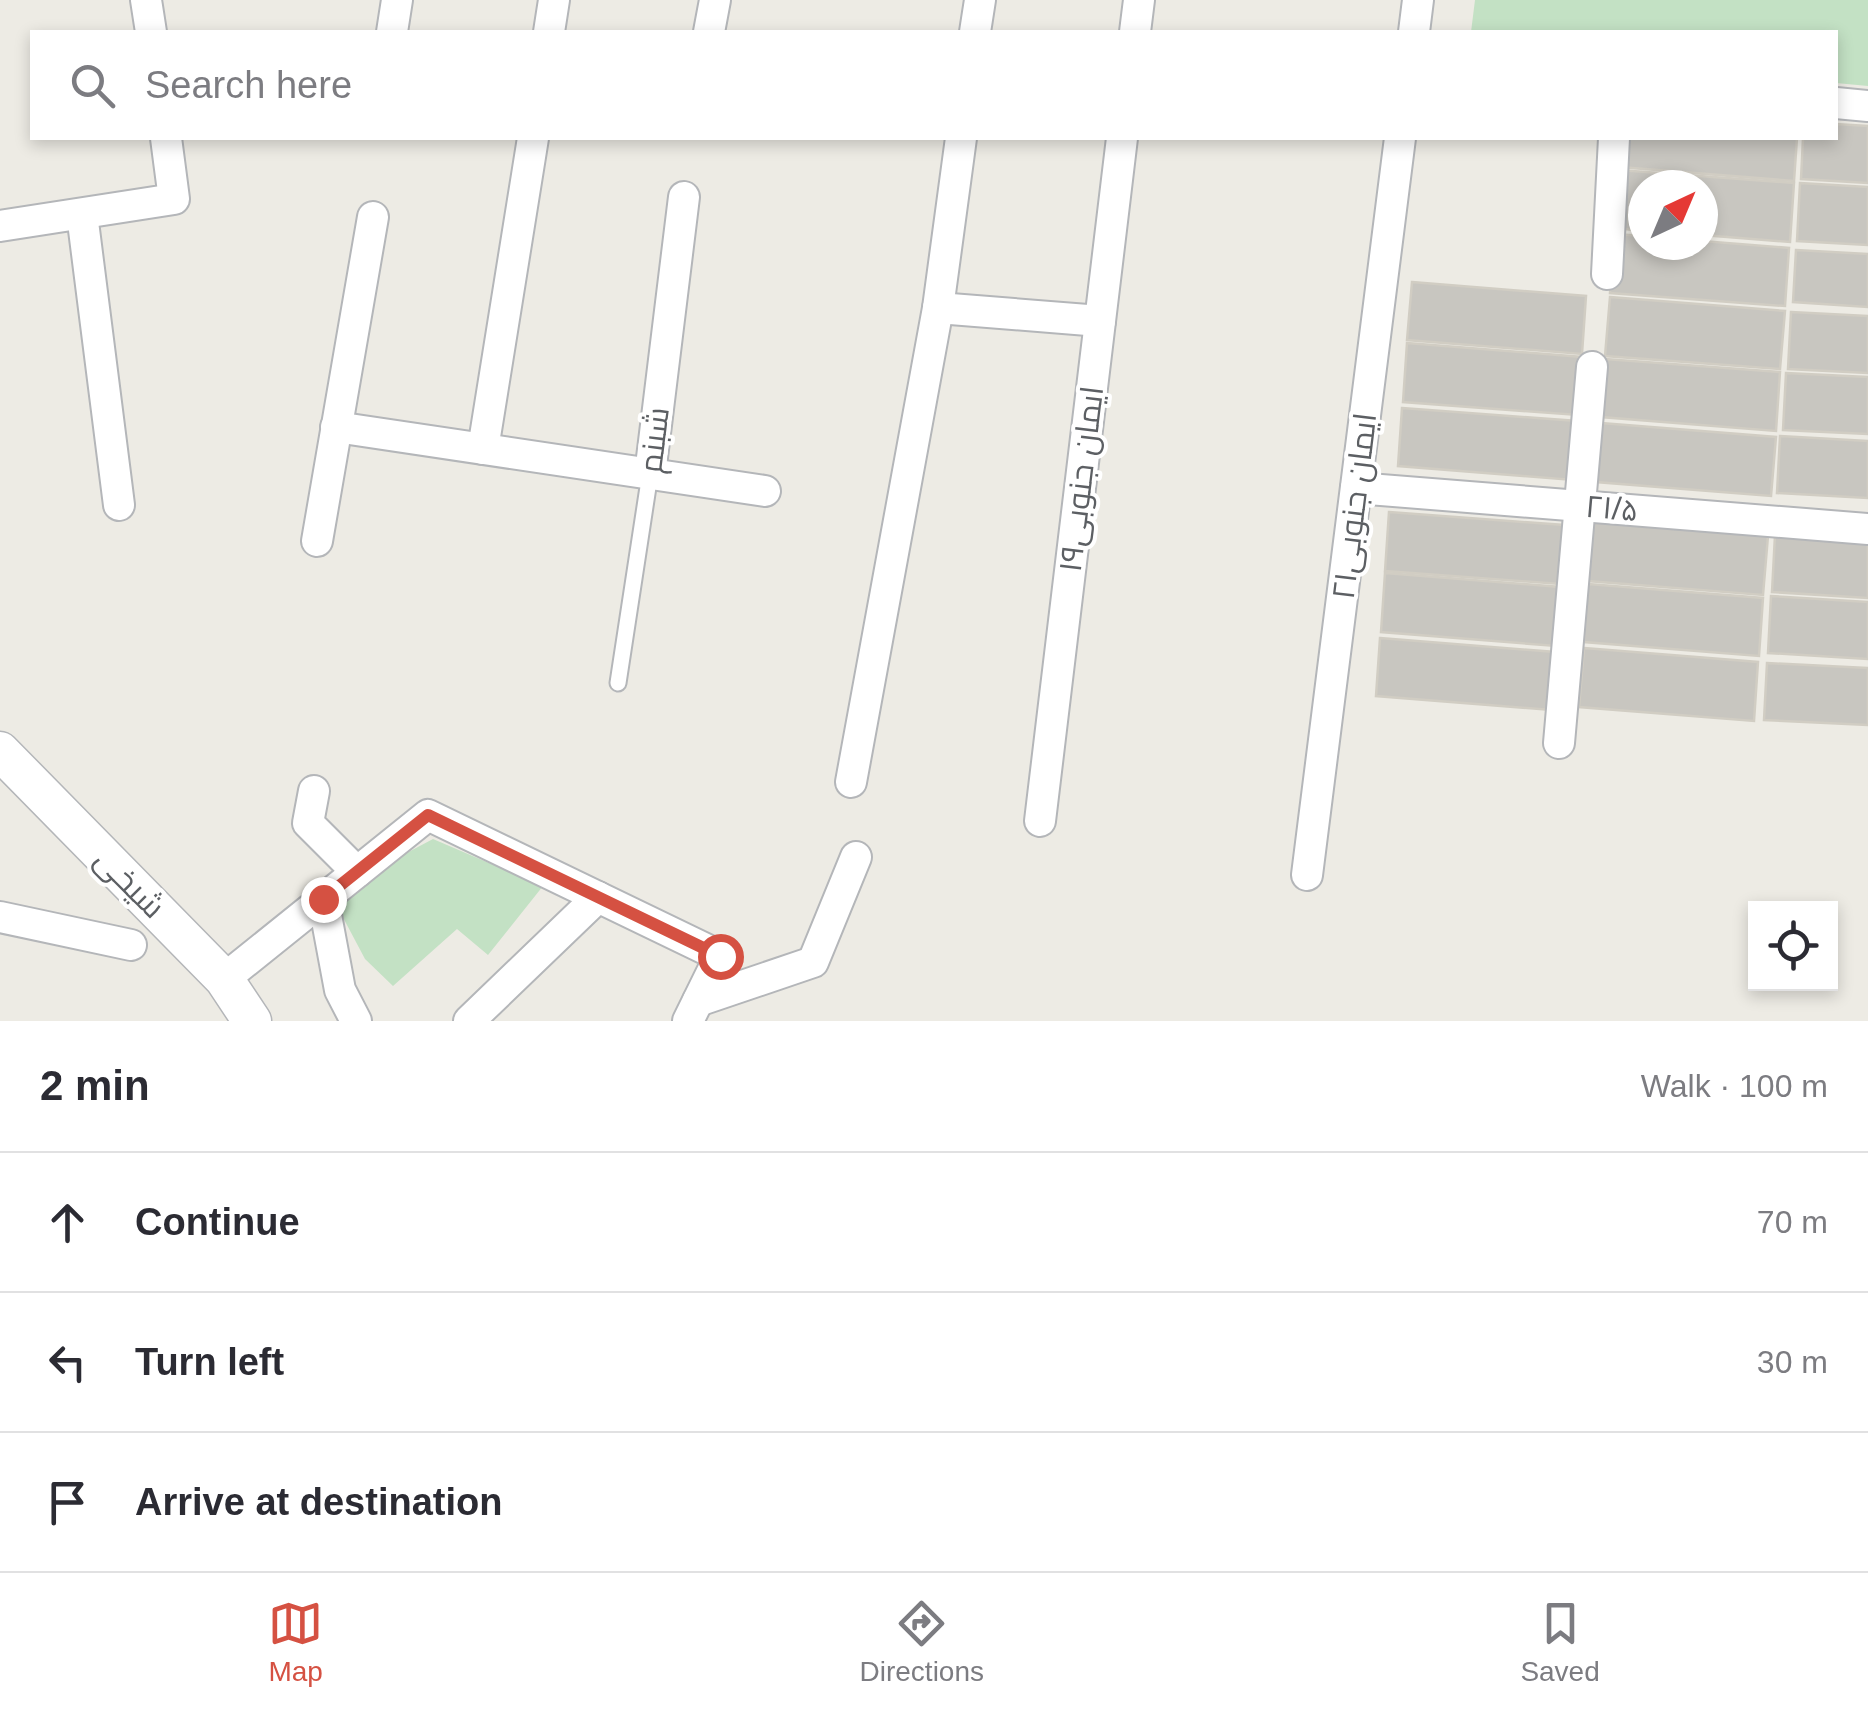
<!DOCTYPE html>
<html lang="en">
<head>
<meta charset="utf-8">
<style>
	body { margin:0; font-family:Helvetica,Cairo,sans-serif; background:#f7f7f7; color:#2b2b33 }
	.controls { position:absolute; right:30px; bottom:30px; display:grid; overflow:hidden; border-radius:0px; box-shadow:0 5px 15px #0003 }
	.controls button { width:90px; height:90px; display:grid; place-items:center; padding:0; border:0; border-bottom:2px solid #e1e1e2; background:#fff; color:#2b2b33; font:50px sans-serif }
	.compass { position:absolute; left:1628px; top:170px; width:90px; height:90px; border-radius:50%; background:#fff; box-shadow:0 5px 15px #0003; rotate:44deg }
	.stop { position:absolute; width:30px; height:30px; margin:-22px; border:8px solid #d55142; border-radius:50%; background:#fff }
	.stop.end { background:#d55142; border-color:#fff; box-shadow:0 2px 10px #0008 }
	.list { margin:0; padding:0; list-style:none }
	h2 { display:flex; justify-content:space-between; align-items:center; height:130px; margin:0; padding:0 40px; font-size:42px }
	h2 small { font-size:32px; font-weight:400; color:#7c7c81 }
	.list li { display:grid; grid-template-columns:65px 1fr auto; gap:30px; align-items:center; box-sizing:border-box; height:140px; padding:0 40px; border-top:2px solid #e1e1e2 }
	.list b { display:block; font-size:38px; white-space:nowrap }
	.list em { font-size:32px; font-style:normal; color:#7c7c81 }
	.icon { flex:none; width:55px; height:55px; fill:none; stroke:currentColor; stroke-width:2; stroke-linecap:round; stroke-linejoin:round }
	.map { position:relative; flex:none; width:1868px; height:1021px; overflow:hidden }
	.search { position:absolute; background:#fff; box-shadow:0 5px 15px #0003; left:30px; right:30px; top:30px; height:110px; display:flex; align-items:center; gap:25px; box-sizing:border-box; padding:0 35px; border-radius:0px; color:#7c7c81; font-size:38px }
	.sheet { height:550px; background:#fff }
	nav { display:flex; justify-content:space-around; align-items:center; box-sizing:border-box; height:140px; border-top:2px solid #e1e1e2; background:#fff; font-size:28px; color:#7c7c81 }
	nav a { display:grid; justify-items:center; gap:5px }
	nav .on { color:#d55142 }
	.map>svg:first-child { display:block }
</style>
</head>
<body>
<div class="map">
<svg width="1868" height="1021" viewBox="0 0 1868 1021">
	<rect width="100%" height="100%" fill="#edebe4"/>
	<g fill="#c3e1c4">
		<path d="M1475 0H1868V86L1836 83V32H1471Z"/>
		<path d="M433 839 543 886 488 955 457 929 393 986 365 959 338 908 399 857Z"/>
	</g>
	<g fill="#c8c6c0" stroke="#d1cdc3" stroke-width="2.5">
		<path d="M1836 124 1868 126V183L1801 179 1803 138H1836Z"/>
		<path d="M1622 138H1797L1794 181 1620 167Z"/>
		<path d="M1619 170 1794 183 1790 242 1703 235V185H1643V231L1615 228Z"/>
		<path d="M1800 183 1868 187V245L1797 241Z"/>
		<path d="M1614 234 1643 236V245H1703V241L1789 248 1785 306 1610 293Z"/>
		<path d="M1796 250 1868 254V307L1793 302Z"/>
		<path d="M1412 282 1586 296 1582 354 1407 340Z"/>
		<path d="M1610 297 1785 311 1780 369 1605 356Z"/>
		<path d="M1791 312 1868 316V373L1788 369Z"/>
		<path d="M1407 343 1582 357 1578 415 1403 402Z"/>
		<path d="M1605 359 1780 372 1776 431 1601 417Z"/>
		<path d="M1786 373 1868 377V434L1783 430Z"/>
		<path d="M1402 408 1577 421 1573 480 1398 466Z"/>
		<path d="M1601 423 1776 437 1771 496 1596 482Z"/>
		<path d="M1780 436 1868 441V498L1777 493Z"/>
		<path d="M1389 512 1564 525 1560 584 1385 571Z"/>
		<path d="M1592 522 1768 536 1763 595 1588 581Z"/>
		<path d="M1775 535 1868 540V598L1772 592Z"/>
		<path d="M1385 573 1560 587 1556 646 1381 632Z"/>
		<path d="M1588 584 1763 598 1759 656 1584 642Z"/>
		<path d="M1771 596 1868 602V659L1768 653Z"/>
		<path d="M1380 638 1555 652 1551 710 1376 696Z"/>
		<path d="M1584 648 1758 662 1754 721 1579 707Z"/>
		<path d="M1767 663 1868 668V725L1764 720Z"/>
	</g>
	<g fill="none" stroke-linecap="round" stroke-linejoin="round">
		<g stroke="#b4b6b9" stroke-width="19">
			<path id="service" d="M618 683 650 474"/>
		</g>
		<g stroke="#b4b6b9" stroke-width="34">
			<g id="minor">
				<path d="M146 0 151 32"/>
				<path d="M392 32 397 0"/>
				<path d="M549 32 554 0"/>
				<path d="M709 32 715 0"/>
				<path d="M975 32 980 0"/>
				<path d="M1135 32 1139 0"/>
				<path d="M1414 32 1418 0"/>
				<path d="M1836 103 1868 106"/>
				<path d="M82 214 119 505"/>
				<path d="M0 226 174 199 166 138"/>
				<path d="M1607 274 1614 138"/>
				<path d="M938 308 1100 321"/>
				<path d="M336 427 765 491"/>
				<path d="M483 449 533 138"/>
				<path d="M650 474 684 197"/>
				<path d="M1356 488 1868 529"/>
				<path d="M317 541 373 217"/>
				<path d="M1559 743 1592 367"/>
				<path d="M851 782 938 308 961 138"/>
				<path d="M314 791 308 823 357 872"/>
				<path d="M1040 821 1122 138"/>
				<path d="M1307 875 1400 138"/>
				<path d="M323 899 340 990 356 1021"/>
				<path d="M0 917 131 945"/>
				<path d="M224 979 428 815 720 956 688 1021"/>
				<path d="M698 1001 813 962 856 857"/>
				<path d="M469 1021 598 897"/>
			</g>
		</g>
		<g stroke="#b4b6b9" stroke-width="41">
			<path id="tertiary" d="M0 751 224 979 252 1021"/>
		</g>
		<use href="#service" stroke="#fff" stroke-width="15"/>
		<use href="#minor" stroke="#fff" stroke-width="30"/>
		<use href="#tertiary" stroke="#fff" stroke-width="38"/>
	</g>
	<g fill="none" stroke-linecap="round" stroke-linejoin="round">
		<path stroke="#d55142" stroke-width="12" d="M323 899 428 815 720 956"/>
	</g>
	<g text-anchor="middle" stroke-width="8" stroke-linejoin="round" paint-order="stroke">
		<g font-size="32" fill="#5c5f63" stroke="#fff">
			<text transform="translate(654 440) rotate(-83)" y="11">شبنم</text>
			<text transform="translate(1081 479) rotate(-83)" y="11">ایمان جنوبی۱۹</text>
			<text transform="translate(1354 506) rotate(-83)" y="11">ایمان جنوبی۲۱</text>
			<text transform="translate(1612 508) rotate(5)" y="11">۲۱/۵</text>
			<text transform="translate(130 883) rotate(45)" y="11">شیخی</text>
		</g>
	</g>
</svg>
<div class="controls">
<button><svg class="icon" aria-label="locate" viewBox="0 0 24 24"><circle cx="12" cy="12" r="6"/><path d="M12 2v4M12 18v4M2 12h4M18 12h4"/></svg></button>
</div>
<svg class="compass" viewBox="-18 -18 36 36"><path d="M0-13l5 13h-10z" fill="#e53935"/><path d="M0 13l5-13h-10z" fill="#7c7c81"/></svg>
<div class="stop" style="left:720px;top:956px"></div>
<div class="stop end" style="left:323px;top:899px"></div>
<div class="search"><svg class="icon" aria-label="search" viewBox="0 0 24 24"><circle cx="10" cy="10" r="6"/><path d="M15 15l6 6"/></svg>Search here</div>
</div>
<section class="sheet">
<h2>2 min<small>Walk · 100 m</small></h2>
<ul class="list">
<li><svg class="icon" aria-label="ahead" viewBox="0 0 24 24"><path d="M12 20V5M6 11l6-6 6 6"/></svg><div><b>Continue</b></div><em>70 m</em></li>
<li><svg class="icon" aria-label="left" viewBox="0 0 24 24"><path d="M17 20v-9H6M10 6l-5 5 5 5"/></svg><div><b>Turn left</b></div><em>30 m</em></li>
<li><svg class="icon" aria-label="arrive" viewBox="0 0 24 24"><path d="M6 21V4h12l-3 4 3 4H6"/></svg><div><b>Arrive at destination</b></div></li>
</ul>
</section>
<nav>
<a class="on"><svg class="icon" aria-label="map" viewBox="0 0 24 24"><path d="M3 6l6-2 6 2 6-2v14l-6 2-6-2-6 2zM9 4v14M15 6v14"/></svg>Map</a>
<a><svg class="icon" aria-label="directions" viewBox="0 0 24 24"><path d="M12 3l9 9-9 9-9-9zM9 14v-3h6M13 9l2 2-2 2"/></svg>Directions</a>
<a><svg class="icon" aria-label="saved" viewBox="0 0 24 24"><path d="M7 4h10v16l-5-4-5 4z"/></svg>Saved</a>
</nav>
</body>
</html>
